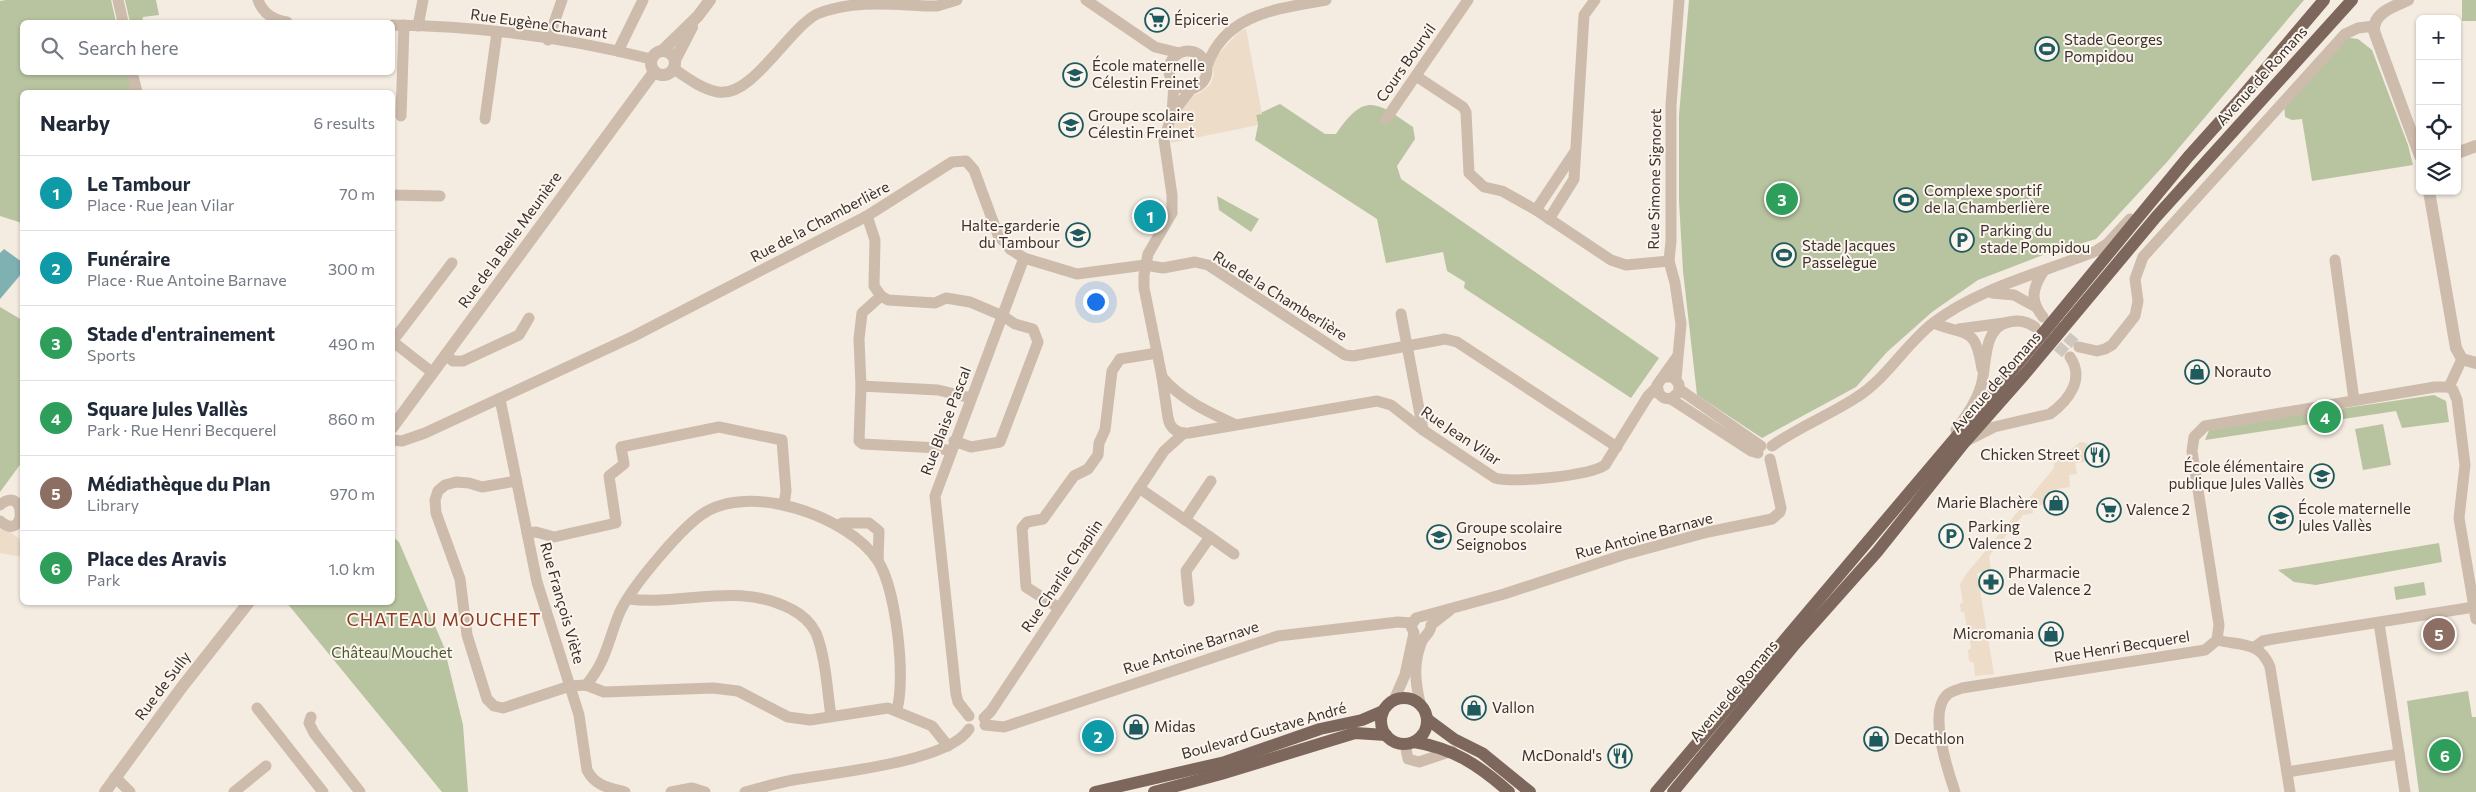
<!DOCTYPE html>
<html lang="en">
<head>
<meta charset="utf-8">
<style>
	body { margin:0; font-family:Commissioner,sans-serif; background:#f6f6f7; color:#1f2937 }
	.controls { position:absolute; right:15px; top:15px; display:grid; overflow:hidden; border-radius:8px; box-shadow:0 1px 4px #0004 }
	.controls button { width:45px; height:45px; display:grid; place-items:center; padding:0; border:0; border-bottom:1px solid #e0e1e3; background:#fff; color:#1f2937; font:25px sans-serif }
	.you { position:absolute; left:1095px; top:301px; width:18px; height:18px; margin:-12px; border:4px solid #fff; border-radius:50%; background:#1a73e8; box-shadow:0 0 0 8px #1a73e833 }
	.badge { display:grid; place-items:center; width:32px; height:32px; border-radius:50%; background:#111827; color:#fff; font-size:16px; font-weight:700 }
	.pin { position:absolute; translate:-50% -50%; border:2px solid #fff; box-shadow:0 1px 5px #0006 }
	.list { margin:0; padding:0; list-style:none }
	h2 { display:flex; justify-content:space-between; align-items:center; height:65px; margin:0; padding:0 20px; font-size:21px }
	h2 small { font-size:16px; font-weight:400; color:#747a83 }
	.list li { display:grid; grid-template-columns:32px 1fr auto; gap:15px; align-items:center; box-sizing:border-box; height:75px; padding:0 20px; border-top:1px solid #e0e1e3 }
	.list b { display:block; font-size:19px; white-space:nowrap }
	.list p { margin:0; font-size:16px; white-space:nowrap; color:#747a83 }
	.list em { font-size:16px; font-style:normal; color:#747a83 }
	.icon { flex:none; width:28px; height:28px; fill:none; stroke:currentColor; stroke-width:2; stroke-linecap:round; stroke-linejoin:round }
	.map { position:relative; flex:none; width:2476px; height:792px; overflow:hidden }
	.search { position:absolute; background:#fff; box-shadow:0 1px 4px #0004; left:20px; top:20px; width:375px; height:55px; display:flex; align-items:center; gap:12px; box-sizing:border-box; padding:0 18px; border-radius:8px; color:#747a83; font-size:19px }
	.panel { position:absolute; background:#fff; box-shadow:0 1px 4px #0004; left:20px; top:90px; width:375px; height:515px; border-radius:8px }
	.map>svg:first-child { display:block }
</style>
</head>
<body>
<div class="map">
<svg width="2476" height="792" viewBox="0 0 2476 792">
	<rect width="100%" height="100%" fill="#f4ebe1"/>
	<g fill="#b8c4a0">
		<path d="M6 0H111L116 22H22V72L127 73 132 92H22V223L0 216V1Z"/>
		<path d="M125 0H156L159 15 143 17 142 22H130Z"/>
		<path d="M1689 0H2304L2167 162 2096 239 2043 255 1978 280 1932 312 1887 352 1856 387 1762 438 1697 395 1683 271 1679 201V115Z"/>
		<rect x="2462" y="0" width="14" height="21"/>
		<path d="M2344 37 2358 39 2372 50 2408 145 2413 165 2312 181 2302 119 2292 120 2285 117 2284 103Z"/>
		<path d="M1280 104 1325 134H1336C1365 91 1377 102 1413 127L1415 139 1397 166 1401 179 1659 358 1631 398 1464 288 1465 282 1447 271 1443 252 1386 263 1377 219 1255 140 1258 125 1256 115Z"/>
		<path d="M1217 196 1259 219 1251 232 1219 210Z"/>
		<path d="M0 307 22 320V462L0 492Z"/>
		<path d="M2434 395 2446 401 2449 422 2402 428 2396 411 2205 440 2210 428Z"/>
		<path d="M2383 424 2391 465 2363 470 2355 429Z"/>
		<path d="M393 537 399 542 444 647 463 725 468 792H442L287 603 392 602Z"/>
		<path d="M2439 543 2442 562 2316 585 2294 582 2278 570Z"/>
		<path d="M2424 582 2426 595 2396 600 2394 587Z"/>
		<path d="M2468 691 2472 717H2476V792H2419L2407 701Z"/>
	</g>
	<g fill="#ecdcc8">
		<path d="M1246 29 1262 114 1256 115 1258 125 1170 143 1180 108 1191 96 1200 93 1210 85 1214 75 1212 61 1239 32Z"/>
		<path d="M2080 442 2087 443 2090 461 2075 463 2077 474 2069 475 2070 487 2057 489 2058 495 2045 498 2046 504 2032 507 2033 513 2023 515 1989 556 1991 571 1977 573 1994 674 1975 676 1974 663 1969 661 1968 650 1971 649 1969 636H1966L1964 628 1967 627 1964 612H1961L1960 604 1963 603 1960 584 1967 573 2054 468V464Z"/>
		<path d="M0 529 10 532 22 541V557L0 553Z"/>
	</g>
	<path fill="#7fb0b2" d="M4 249 22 262V273L0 299V253Z"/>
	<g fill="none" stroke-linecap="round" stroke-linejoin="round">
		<g stroke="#cfc6bd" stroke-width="11" stroke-dasharray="11 5.5" stroke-linecap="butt">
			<path d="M2054 326 2079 347"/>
			<path d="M2045 335 2070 357"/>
		</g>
		<g stroke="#cdbbac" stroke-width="11">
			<path d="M118 0 123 22"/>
			<path d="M258 0C263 14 273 20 287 22"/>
			<path d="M1086 0 1155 47 1179 53"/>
			<path d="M392 25C478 26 568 38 651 59"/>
			<path d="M418 26 423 0"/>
			<path d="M548 40 562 0"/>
			<path d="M618 51 643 0"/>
			<circle cx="1188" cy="70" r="19"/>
			<path d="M1207 66C1225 13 1278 9 1326 0"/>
			<path d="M674 69C687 78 702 89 718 92 752 98 787 30 817 14 852 0 888 4 926 6H937L957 0"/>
			<path d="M132 72 137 92"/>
			<path d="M1416 76 1463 107 1466 112 1469 173 1484 187 1502 191 1536 210 1611 260 1626 265 1669 261"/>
			<path d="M1174 83 1172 114 1164 140 1172 195V213L1148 254 1144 275V288L1162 377 1168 418C1170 429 1178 434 1189 433L1377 401 1391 405 1423 430 1495 478C1514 483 1589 476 1605 465L1648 396 1656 388"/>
			<path d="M1172 114 1191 89"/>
			<path d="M401 116 404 25"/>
			<path d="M485 119 497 32"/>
			<path d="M1386 119 1468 0"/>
			<path d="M392 195 440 196"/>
			<path d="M1536 210 1574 153"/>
			<path d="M867 216 875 240 874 286 881 296 888 300 935 303 946 298 970 302 1003 316 1015 324 1033 329 1038 342 1000 442 971 447 954 441"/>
			<path d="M1549 219 1574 179 1584 15 1595 0"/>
			<path d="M2335 260 2354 400"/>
			<path d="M2043 272C2032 289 2030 301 2043 317"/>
			<path d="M1992 293 2014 295 2036 307"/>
			<path d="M1401 314 1423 430"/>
			<path d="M1934 323C1966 337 1975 324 1982 369"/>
			<path d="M1959 329 2004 323"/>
			<path d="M392 341 433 373"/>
			<path d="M392 342 452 263"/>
			<path d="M2079 347 2097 351 2105 349 2112 345 2135 316 2138 301 2135 279 2143 257 2345 34 2358 28 2374 26"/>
			<path d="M446 355 453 361H463L519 335 529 318"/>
			<path d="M1162 377C1180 399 1208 412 1234 424"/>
			<path d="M1663 377H1673L1679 384V392L1671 399 1664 398 1659 394 1657 385 1677 357"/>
			<path d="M1676 379 1681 324 1675 283 1669 261 1671 241V105L1679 0"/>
			<path d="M861 386 859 339 862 313 881 296"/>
			<path d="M2449 387 2453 390 2457 400 2465 465 2459 518 2476 619"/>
			<path d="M2449 387 2462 359"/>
			<path d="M1679 389 1761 446"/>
			<path d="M500 399 537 582 579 715 587 770C595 786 609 788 625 792"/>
			<path d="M1671 399 1751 451 1758 453"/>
			<path d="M1956 430C1966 416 1976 403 1981 386 1987 366 1982 327 2009 322 2019 320 2026 321 2035 327"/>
			<path d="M392 440 402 441 425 433 632 337 721 291 867 216 952 162 966 161 974 170 998 235 1010 249 1024 258 1077 274 1145 265 1163 268 1195 262 1208 265 1345 355 1353 356 1445 339 1457 342 1617 447"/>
			<path d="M1968 440 1994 427 2050 414C2069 400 2085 379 2070 357"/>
			<path d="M1772 446C1798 427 1830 415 1857 397 1887 378 1905 345 1933 323 1980 287 2042 273 2096 251L2107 244 2130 219"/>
			<path d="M950 451 939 448 863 444 859 441 861 386 938 390 971 398"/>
			<path d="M516 481 482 487 469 483 456 482 445 485 438 491 435 500 436 513 460 579 467 635 487 699 494 706 503 708 570 686 586 685C606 662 608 641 619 614 630 588 679 531 701 515 748 481 849 516 878 561 896 589 906 678 897 709"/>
			<path d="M1139 488 1210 537 1186 571 1189 601"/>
			<path d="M0 505C27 483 27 544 0 521"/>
			<path d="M1185 520 1211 481"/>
			<path d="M839 526 842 523H869L879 531 878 561"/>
			<path d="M527 533 536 532 554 537 616 523 609 476 624 464 621 447 719 427 782 440 786 491 784 505"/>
			<path d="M1210 537 1234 554"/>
			<path d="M629 599C684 606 738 581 791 609 801 614 811 623 816 633 826 658 827 690 831 716"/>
			<path d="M1059 608 1026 587 1022 528 1027 522 1043 519 1074 476 1088 469 1098 455 1099 443 1105 430 1112 371 1120 359 1157 353"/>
			<path d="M2379 623 2405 792"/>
			<path d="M2217 640C2241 646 2260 641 2270 667L2290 792"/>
			<path d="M2255 647 2263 641 2273 639 2474 607"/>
			<path d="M586 685 604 692 713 688 738 691 788 717 810 720 888 708 932 726 948 746"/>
			<path d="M1394 700 1405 675 1414 633 1411 626 1416 618 1504 594 1623 555 1708 532 1772 519 1780 512 1781 508 1770 459"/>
			<path d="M1420 703C1415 681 1413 663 1422 641 1425 635 1431 633 1431 625L1449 611"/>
			<path d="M257 708 323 792"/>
			<path d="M969 716 958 702 956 694 935 496 1024 258"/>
			<path d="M311 717 309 723 314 733 360 792"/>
			<path d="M984 718 991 711 1164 451 1184 433"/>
			<path d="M985 725 1004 727 1278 636 1398 622 1412 623"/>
			<path d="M1405 744 1408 759 1419 762 1452 751"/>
			<path d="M2287 772 2399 754"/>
			<path d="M115 777 130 792"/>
			<path d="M234 792 266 766"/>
			<path d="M671 792 692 788 705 792"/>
			<path d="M745 792C761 788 777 783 793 780 832 773 949 762 969 729"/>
			<path d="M1955 792C1948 771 1927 711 1948 694 1952 691 1957 690 1962 688L2205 650 2217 640 2219 625 2192 451 2194 437 2205 426 2435 387H2449"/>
		</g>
		<g stroke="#cdbbac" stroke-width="12">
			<path d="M2408 0C2394 7 2373 12 2374 31L2420 156"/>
			<path d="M663 50 698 16 710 0"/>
			<circle cx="663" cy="63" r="12"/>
			<path d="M675 60 692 27"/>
			<path d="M2457 153 2476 146"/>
			<path d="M2429 191 2456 348 2462 359 2476 363"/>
			<path d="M392 428 654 72"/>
			<path d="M105 792 182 687 249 602"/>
		</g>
		<g stroke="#7d675c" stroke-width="12">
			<circle cx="1404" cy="721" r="23"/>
			<path d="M1427 719 1454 739 1482 753 1530 792"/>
			<path d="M1414 742C1453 748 1480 766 1509 792"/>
			<path d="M1095 792 1225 762 1320 729 1362 720 1383 711"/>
			<path d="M1154 792 1221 774 1355 733 1386 735"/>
			<path d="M1656 792 2016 366 2188 157 2241 98 2324 0"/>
			<path d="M1673 792 1796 643 1877 552 1964 443 2024 375 2156 217 2352 0"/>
		</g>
	</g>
	<defs>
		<g id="supermarket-ring" transform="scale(1.25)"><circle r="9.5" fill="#fbf5ee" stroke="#1f5a5e" stroke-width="1.5"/><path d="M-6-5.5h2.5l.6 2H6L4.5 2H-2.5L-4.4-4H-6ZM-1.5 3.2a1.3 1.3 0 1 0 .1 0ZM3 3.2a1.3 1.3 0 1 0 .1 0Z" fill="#1f5a5e"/></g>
		<g id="stadium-ring" transform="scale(1.25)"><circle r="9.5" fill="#fbf5ee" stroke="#1f5a5e" stroke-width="1.5"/><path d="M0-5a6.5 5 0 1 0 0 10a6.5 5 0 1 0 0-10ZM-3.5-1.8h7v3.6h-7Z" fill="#1f5a5e"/></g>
		<g id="school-ring" transform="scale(1.25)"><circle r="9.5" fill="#fbf5ee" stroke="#1f5a5e" stroke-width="1.5"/><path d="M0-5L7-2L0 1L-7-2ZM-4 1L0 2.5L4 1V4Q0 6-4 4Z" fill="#1f5a5e"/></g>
		<g id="parking-ring" transform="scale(1.25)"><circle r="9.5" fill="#fbf5ee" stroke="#1f5a5e" stroke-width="1.5"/><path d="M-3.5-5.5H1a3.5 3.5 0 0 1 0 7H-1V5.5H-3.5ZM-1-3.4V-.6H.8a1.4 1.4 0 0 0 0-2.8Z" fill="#1f5a5e"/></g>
		<g id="shop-ring" transform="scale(1.25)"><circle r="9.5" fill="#fbf5ee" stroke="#1f5a5e" stroke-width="1.5"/><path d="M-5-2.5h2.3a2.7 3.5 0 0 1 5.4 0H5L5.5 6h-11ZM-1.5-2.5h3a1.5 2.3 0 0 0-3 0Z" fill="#1f5a5e"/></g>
		<g id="restaurant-ring" transform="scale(1.25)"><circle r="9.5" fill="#fbf5ee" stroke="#1f5a5e" stroke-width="1.5"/><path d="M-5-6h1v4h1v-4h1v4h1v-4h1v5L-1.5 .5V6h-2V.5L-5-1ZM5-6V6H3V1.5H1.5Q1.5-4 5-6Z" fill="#1f5a5e"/></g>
		<g id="pharmacy-ring" transform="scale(1.25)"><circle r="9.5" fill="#fbf5ee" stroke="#1f5a5e" stroke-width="1.5"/><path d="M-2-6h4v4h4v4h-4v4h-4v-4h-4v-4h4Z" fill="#1f5a5e"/></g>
	</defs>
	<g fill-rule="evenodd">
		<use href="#supermarket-ring" x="1157" y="20"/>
		<use href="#stadium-ring" x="2047" y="49"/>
		<use href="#school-ring" x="1075" y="75"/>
		<use href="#school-ring" x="1071" y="125"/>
		<use href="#stadium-ring" x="1906" y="200"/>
		<use href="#school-ring" x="1078" y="235"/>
		<use href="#parking-ring" x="1962" y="240"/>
		<use href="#stadium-ring" x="1784" y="255"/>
		<use href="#shop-ring" x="2197" y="372"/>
		<use href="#restaurant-ring" x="2097" y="455"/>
		<use href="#school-ring" x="2322" y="476"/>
		<use href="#shop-ring" x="2056" y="503"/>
		<use href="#supermarket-ring" x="2109" y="510"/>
		<use href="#school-ring" x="2281" y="518"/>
		<use href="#parking-ring" x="1951" y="536"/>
		<use href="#school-ring" x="1439" y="537"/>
		<use href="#pharmacy-ring" x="1991" y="582"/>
		<use href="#shop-ring" x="2051" y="634"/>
		<use href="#shop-ring" x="1474" y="708"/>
		<use href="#shop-ring" x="1136" y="727"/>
		<use href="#shop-ring" x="1876" y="739"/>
		<use href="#restaurant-ring" x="1620" y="756"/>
	</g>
	<g text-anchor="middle" stroke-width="4" stroke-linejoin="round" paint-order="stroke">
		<g font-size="15" fill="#3b302b" stroke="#fbf5ee" text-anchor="start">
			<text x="1174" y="25">Épicerie</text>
			<text x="2064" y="45">Stade Georges<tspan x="2064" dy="17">Pompidou</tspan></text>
			<text x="1092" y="71">École maternelle<tspan x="1092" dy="17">Célestin Freinet</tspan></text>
			<text x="1088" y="121">Groupe scolaire<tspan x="1088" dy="17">Célestin Freinet</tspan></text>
			<text x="1924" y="196">Complexe sportif<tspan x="1924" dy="17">de la Chamberlière</tspan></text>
			<text x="1060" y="231" text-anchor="end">Halte-garderie<tspan x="1060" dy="17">du Tambour</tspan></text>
			<text x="1980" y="236">Parking du<tspan x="1980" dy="17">stade Pompidou</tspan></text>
			<text x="1802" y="251">Stade Jacques<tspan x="1802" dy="17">Passelègue</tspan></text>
			<text x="2214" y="377">Norauto</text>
			<text x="2080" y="460" text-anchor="end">Chicken Street</text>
			<text x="2304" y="472" text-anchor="end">École élémentaire<tspan x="2304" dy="17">publique Jules Vallès</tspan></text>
			<text x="2038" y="508" text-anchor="end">Marie Blachère</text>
			<text x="2298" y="514">École maternelle<tspan x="2298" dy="17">Jules Vallès</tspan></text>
			<text x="2126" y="515">Valence 2</text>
			<text x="1968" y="532">Parking<tspan x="1968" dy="17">Valence 2</tspan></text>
			<text x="1456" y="533">Groupe scolaire<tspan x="1456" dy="17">Seignobos</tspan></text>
			<text x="2008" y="578">Pharmacie<tspan x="2008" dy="17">de Valence 2</tspan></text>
			<text x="2034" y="639" text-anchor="end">Micromania</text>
			<text x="1492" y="713">Vallon</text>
			<text x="1154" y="732">Midas</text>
			<text x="1894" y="744">Decathlon</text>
			<text x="1602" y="761" text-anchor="end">McDonald's</text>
		</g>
		<g font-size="15" fill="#3b302b" stroke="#fbf5ee">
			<text transform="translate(539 24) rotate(8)" y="5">Rue Eugène Chavant</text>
			<text transform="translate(1406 63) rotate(-55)" y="5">Cours Bourvil</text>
			<text transform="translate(2262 76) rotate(-48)" y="5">Avenue de Romans</text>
			<text transform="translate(1655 179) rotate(-89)" y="5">Rue Simone Signoret</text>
			<text transform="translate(820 222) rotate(-28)" y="5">Rue de la Chamberlière</text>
			<text transform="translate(510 240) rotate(-54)" y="5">Rue de la Belle Meunière</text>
			<text transform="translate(1280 296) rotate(32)" y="5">Rue de la Chamberlière</text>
			<text transform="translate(1996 382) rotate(-49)" y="5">Avenue de Romans</text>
			<text transform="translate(946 421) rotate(-69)" y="5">Rue Blaise Pascal</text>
			<text transform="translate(1461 436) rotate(34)" y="5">Rue Jean Vilar</text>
			<text transform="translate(1644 536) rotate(-15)" y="5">Rue Antoine Barnave</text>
			<text transform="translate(1062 576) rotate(-56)" y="5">Rue Charlie Chaplin</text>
			<text transform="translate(562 603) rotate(74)" y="5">Rue François Viète</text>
			<text transform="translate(2122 647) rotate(-9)" y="5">Rue Henri Becquerel</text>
			<text transform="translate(1191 648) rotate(-18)" y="5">Rue Antoine Barnave</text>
			<text transform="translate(163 686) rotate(-53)" y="5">Rue de Sully</text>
			<text transform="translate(1734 691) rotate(-50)" y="5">Avenue de Romans</text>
			<text transform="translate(1264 731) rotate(-16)" y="5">Boulevard Gustave André</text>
		</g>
		<g font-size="15" fill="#4a5a2e" stroke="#fbf5ee">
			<text x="392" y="658">Château Mouchet</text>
		</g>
		<g font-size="18" letter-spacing="1" fill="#8c3b22" stroke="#fbf5ee">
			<text x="444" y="626">CHATEAU MOUCHET</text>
		</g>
	</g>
</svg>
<div class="controls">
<button>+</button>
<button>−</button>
<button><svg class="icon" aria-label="locate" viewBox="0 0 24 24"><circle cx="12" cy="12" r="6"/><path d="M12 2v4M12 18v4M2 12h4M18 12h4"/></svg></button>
<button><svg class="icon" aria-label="layers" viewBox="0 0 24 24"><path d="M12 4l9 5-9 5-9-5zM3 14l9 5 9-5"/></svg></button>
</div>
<div class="you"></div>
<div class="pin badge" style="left:1150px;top:216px;background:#0f9aa8">1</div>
<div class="pin badge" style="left:1098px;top:736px;background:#0f9aa8">2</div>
<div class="pin badge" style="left:1782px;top:199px;background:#2e9e5b">3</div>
<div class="pin badge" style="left:2325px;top:417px;background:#2e9e5b">4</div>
<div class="pin badge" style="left:2439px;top:634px;background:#8d6e63">5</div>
<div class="pin badge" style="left:2445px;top:755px;background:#2e9e5b">6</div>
<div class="search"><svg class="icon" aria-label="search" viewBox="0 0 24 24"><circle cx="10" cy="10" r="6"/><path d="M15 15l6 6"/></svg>Search here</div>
<section class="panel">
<h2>Nearby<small>6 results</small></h2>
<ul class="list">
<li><span class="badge" style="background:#0f9aa8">1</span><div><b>Le Tambour</b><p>Place · Rue Jean Vilar</p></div><em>70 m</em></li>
<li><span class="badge" style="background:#0f9aa8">2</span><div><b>Funéraire</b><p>Place · Rue Antoine Barnave</p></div><em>300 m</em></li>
<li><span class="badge" style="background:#2e9e5b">3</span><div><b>Stade d'entrainement</b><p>Sports</p></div><em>490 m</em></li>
<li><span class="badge" style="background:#2e9e5b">4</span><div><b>Square Jules Vallès</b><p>Park · Rue Henri Becquerel</p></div><em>860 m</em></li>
<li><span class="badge" style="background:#8d6e63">5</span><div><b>Médiathèque du Plan</b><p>Library</p></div><em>970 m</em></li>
<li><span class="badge" style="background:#2e9e5b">6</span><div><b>Place des Aravis</b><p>Park</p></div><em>1.0 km</em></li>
</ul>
</section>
</div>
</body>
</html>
